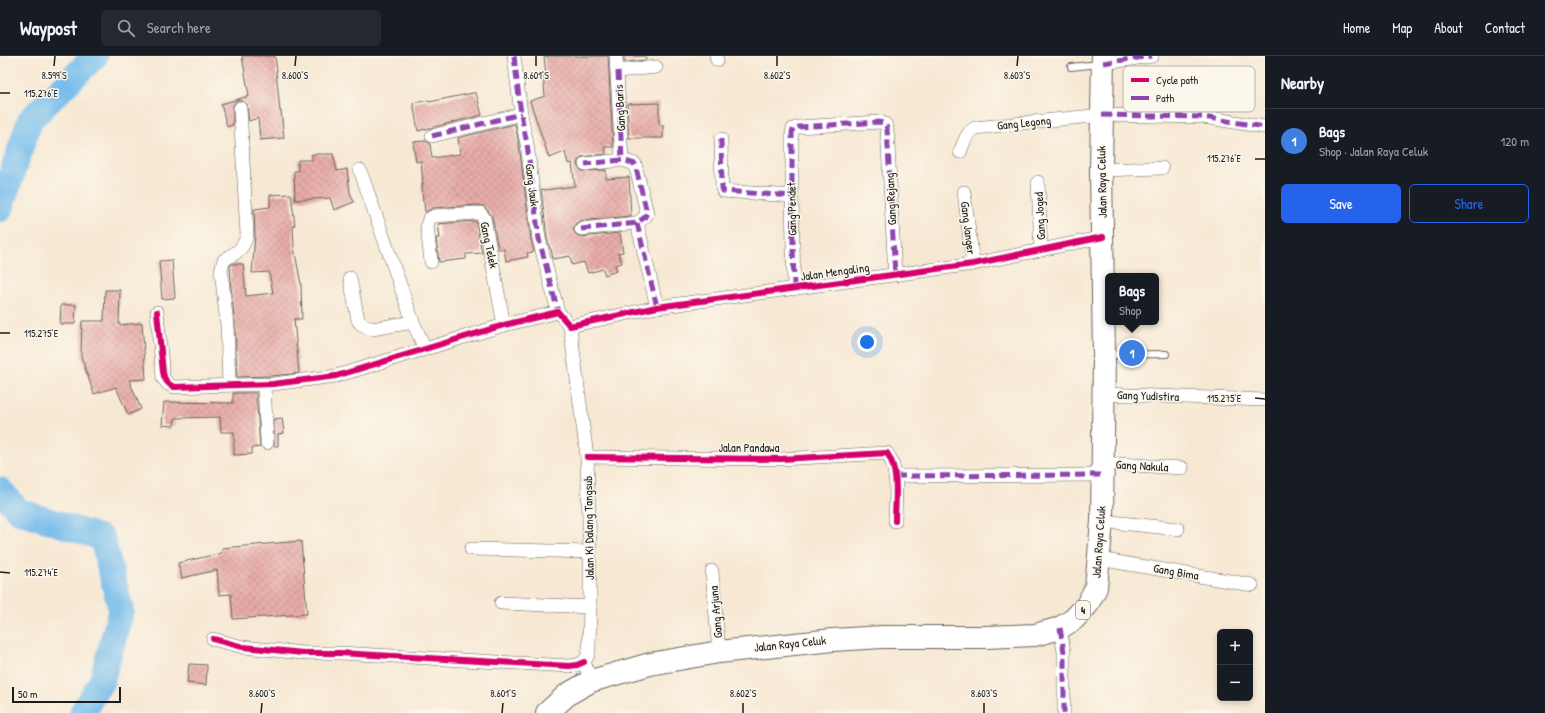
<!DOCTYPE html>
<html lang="en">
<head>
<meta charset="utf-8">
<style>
	body { margin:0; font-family:"Patrick Hand",sans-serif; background:#242831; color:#f1f3f6 }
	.controls { position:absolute; right:12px; bottom:12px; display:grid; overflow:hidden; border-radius:6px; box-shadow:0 2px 6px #0003 }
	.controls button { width:36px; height:36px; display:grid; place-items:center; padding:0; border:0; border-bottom:1px solid #363941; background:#171b24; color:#f1f3f6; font:20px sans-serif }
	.scale { position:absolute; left:12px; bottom:10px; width:109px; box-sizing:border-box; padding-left:4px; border:2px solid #1c1c1c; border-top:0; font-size:11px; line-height:14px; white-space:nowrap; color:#1c1c1c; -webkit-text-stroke:3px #fbf7ec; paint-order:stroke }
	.you { position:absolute; left:867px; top:286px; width:14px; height:14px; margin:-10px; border:3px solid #fff; border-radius:50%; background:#1a73e8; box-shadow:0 0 0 6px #1a73e833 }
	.badge { display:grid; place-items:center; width:26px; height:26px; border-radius:50%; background:#2563eb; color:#fff; font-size:13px; font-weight:700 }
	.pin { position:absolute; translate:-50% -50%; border:2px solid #fff; box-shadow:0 1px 4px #0006 }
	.popup { position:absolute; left:1105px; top:217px; width:54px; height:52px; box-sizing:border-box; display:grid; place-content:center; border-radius:6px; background:#171b24; filter:drop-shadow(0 1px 3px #0005); font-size:13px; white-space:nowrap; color:#9ea1a6 }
	.popup b { font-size:15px; color:#f1f3f6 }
	.popup::after { content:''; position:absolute; left:50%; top:100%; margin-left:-8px; border:8px solid transparent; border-top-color:#171b24 }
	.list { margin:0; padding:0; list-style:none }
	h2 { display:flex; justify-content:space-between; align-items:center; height:52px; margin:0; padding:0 16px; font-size:17px }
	h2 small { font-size:13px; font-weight:400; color:#9ea1a6 }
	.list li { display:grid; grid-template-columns:26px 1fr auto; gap:12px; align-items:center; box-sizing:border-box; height:64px; padding:0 16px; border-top:1px solid #363941 }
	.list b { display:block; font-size:15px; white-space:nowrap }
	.list p { margin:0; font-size:13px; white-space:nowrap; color:#9ea1a6 }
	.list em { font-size:13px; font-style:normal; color:#9ea1a6 }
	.actions { display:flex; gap:8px; padding:12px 16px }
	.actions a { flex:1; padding:9px 0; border:1px solid #2563eb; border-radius:6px; text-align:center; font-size:14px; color:#2563eb }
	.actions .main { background:#2563eb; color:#fff }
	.icon { flex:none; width:22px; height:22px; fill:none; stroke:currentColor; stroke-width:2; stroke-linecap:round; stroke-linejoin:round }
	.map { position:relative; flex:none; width:1265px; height:657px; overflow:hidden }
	header { display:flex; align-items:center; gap:24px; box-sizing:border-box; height:56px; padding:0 20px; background:#171b24; border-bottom:1px solid #363941 }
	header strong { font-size:19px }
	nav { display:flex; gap:22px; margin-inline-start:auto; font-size:14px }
	.search { width:280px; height:36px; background:#242831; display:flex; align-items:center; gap:10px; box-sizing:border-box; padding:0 14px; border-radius:6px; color:#9ea1a6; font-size:15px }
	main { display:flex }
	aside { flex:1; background:#171b24 }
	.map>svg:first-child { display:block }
</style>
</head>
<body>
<header>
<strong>Waypost</strong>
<div class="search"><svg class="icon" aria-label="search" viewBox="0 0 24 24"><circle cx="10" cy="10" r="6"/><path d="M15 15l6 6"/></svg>Search here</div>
<nav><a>Home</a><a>Map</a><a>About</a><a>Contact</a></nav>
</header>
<main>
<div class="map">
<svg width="1265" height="657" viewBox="0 0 1265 657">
	<defs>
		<pattern id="building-cross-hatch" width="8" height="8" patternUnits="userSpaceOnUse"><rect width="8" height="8" fill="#e8aca8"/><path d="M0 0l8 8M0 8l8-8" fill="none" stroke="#c69390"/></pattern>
	</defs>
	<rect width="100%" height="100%" fill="#fbf7ec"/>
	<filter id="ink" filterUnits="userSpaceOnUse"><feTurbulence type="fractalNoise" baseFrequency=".025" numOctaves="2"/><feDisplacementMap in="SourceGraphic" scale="8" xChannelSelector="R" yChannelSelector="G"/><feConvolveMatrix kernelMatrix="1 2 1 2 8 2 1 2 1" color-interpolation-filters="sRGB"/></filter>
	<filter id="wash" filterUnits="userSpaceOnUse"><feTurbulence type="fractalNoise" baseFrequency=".012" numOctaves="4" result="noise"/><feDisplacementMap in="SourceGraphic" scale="16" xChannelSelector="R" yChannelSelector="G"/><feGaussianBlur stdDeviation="0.9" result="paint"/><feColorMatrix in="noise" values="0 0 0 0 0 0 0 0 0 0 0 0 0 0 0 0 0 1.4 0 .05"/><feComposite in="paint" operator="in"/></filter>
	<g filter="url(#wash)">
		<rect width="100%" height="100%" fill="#f7e8d3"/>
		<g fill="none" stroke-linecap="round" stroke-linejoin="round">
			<g stroke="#73bbeb" stroke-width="26">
				<path d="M0 153 30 64 95 0"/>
				<path d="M0 434 19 455 102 482 121 554 102 624 82 657"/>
			</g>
		</g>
		<g id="blocks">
			<g fill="url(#building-cross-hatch)">
				<path d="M242 0H275L277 15H276L280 55H281L284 82 260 84 258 62 249 65 247 48 240 44 236 45 233 49V69L227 71 221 48 249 40Z"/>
				<path d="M552 0H608L613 91H605L606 98 581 101 578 105 577 109 582 115 606 114V123L629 121 631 160 580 165 576 167 573 173 575 178 581 181 620 177 623 196 618 197 622 207 615 209 617 215 605 219 603 213 588 217 584 206 572 209 570 200 553 203 551 193H550L547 181 541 133 545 134 575 130 572 107 568 108 565 96 549 102 530 45 545 40 543 19H546L544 1Z"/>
				<path d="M624 0H646V4L624 6Z"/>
				<path d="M473 37H476L482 59 418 75 413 47 428 44 429 46Z"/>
				<path d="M659 47V69H663V82H629L627 48Z"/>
				<path d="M515 68 519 89 531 184 534 196 527 197 528 201 506 205 504 193H498L492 160 484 150 475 149 433 152 425 156 424 146H423L422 128H423L421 105 416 106 413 86 426 85 430 88 432 102 460 98 458 82Z"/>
				<path d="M312 98H333L337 115 347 113 350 137 354 146 334 154 330 142 295 144 294 115H298V104H312Z"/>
				<path d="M291 138 295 169 293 170 294 192 301 228 302 263H294L299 317 272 320 237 321 235 269 230 222H231L230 210 232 208H243L246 240 273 237 269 216 252 217 255 179 254 153 270 151V139Z"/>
				<path d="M476 165 482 197 466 198V203L439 206 436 182H440L438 168Z"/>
				<path d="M172 204 175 242 162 243 159 205Z"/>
				<path d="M105 234H120L119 269 142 267 146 323 129 324 141 353 128 359 116 331 94 338 81 300 82 265H104Z"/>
				<path d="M61 249H76L75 268H60Z"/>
				<path d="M233 337H256L260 391 252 392V398L234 399V376H221L220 361 175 362 174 370 162 369 164 346 233 347Z"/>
				<path d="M282 362 284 377 278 378V390H274V363Z"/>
				<path d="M301 485 307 558 233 563 231 538 219 539 217 514 182 522 178 507 222 497V492Z"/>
				<path d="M189 608 207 609 206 629 187 627Z"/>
			</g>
		</g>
	</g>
	<g filter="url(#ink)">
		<use href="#blocks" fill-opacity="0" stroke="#69635c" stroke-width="1"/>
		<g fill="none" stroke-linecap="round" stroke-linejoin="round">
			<g stroke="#69635c" stroke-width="8">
				<g id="lane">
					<path d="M1071 11 1099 8"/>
					<path d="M1107 299 1166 298"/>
				</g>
			</g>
			<g stroke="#69635c" stroke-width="14">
				<g id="street">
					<path d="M514 0 521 58 527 88 539 183 558 256"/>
					<path d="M616 0 622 104"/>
					<path d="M716 0 717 4"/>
					<path d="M1103 7 1152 0"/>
					<path d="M618 15 656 11"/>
					<path d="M432 80 521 58"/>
					<path d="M721 83 722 132 723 135 792 140"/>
					<path d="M960 96C964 87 966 77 975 72L1102 59 1203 61 1265 71"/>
					<path d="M360 114 413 266 425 293"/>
					<path d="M1101 114 1162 112"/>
					<path d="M1038 126 1041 194"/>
					<path d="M964 136 973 208"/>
					<path d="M637 167 657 251"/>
					<path d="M581 173 637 167 645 161 647 157 635 108 622 104 585 108"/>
					<path d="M431 206 427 170 429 163 434 160 476 157H480L484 162 504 269"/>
					<path d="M350 222 358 264 361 268 372 273 413 266"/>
					<path d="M794 233 792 140V77L793 73 798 71 880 66 885 68 887 72 895 219"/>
					<path d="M157 256 163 322 168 328 174 331 273 328 336 320 504 269 558 256 570 270"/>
					<path d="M570 270 657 251 973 208 1103 181"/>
					<path d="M570 270 587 401 590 496V551L589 592 588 599 584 606 591 625"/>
					<path d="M264 328 267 387"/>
					<path d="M229 329 227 269 221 214 224 204C237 196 243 194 247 179L240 52"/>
					<path d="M1103 338 1265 344"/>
					<path d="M587 401 781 403 887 397C900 415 895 445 895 465"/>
					<path d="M1103 407 1182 412"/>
					<path d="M895 420 1102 419"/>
					<path d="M1102 465 1178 473"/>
					<path d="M471 493 590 496"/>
					<path d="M1099 503 1252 529"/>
					<path d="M712 515 719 596"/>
					<path d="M501 547 590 551"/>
					<path d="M1060 572 1064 596V657"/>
					<path d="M213 583 243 591 303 597H340L569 610 577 609 584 606"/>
				</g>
			</g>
			<g stroke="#69635c" stroke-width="24">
				<path id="highway" d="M547 657 568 638 591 625 650 608 719 596 833 584 882 581H985L1035 579 1060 572 1074 563 1087 549 1096 532 1102 465 1104 299 1101 114 1103 0"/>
			</g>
			<use href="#lane" stroke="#fff" stroke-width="6"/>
			<use href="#street" stroke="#fff" stroke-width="13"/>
			<use href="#highway" stroke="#fff" stroke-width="22"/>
			<g stroke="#8e44ad" stroke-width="5" stroke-dasharray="10 5" stroke-linecap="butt">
				<path d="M514 0 521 58 527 88 539 183 558 256"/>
				<path d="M1103 7 1152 0"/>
				<path d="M618 15 622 104"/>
				<path d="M1102 59 1203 61 1265 71"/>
				<path d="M432 80 521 58"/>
				<path d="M721 83 722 132 723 135 792 140"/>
				<path d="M637 167 657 251"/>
				<path d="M581 173 637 167 645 161 647 157 635 108 622 104 585 108"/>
				<path d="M794 233 792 140V77L793 73 798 71 880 66 885 68 887 72 895 219"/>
				<path d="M895 420 1102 419"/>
				<path d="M1060 572 1064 596V657"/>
			</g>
			<g stroke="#fbf7ec" stroke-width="8">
				<g id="cycleway">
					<path d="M157 256 163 316C164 324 167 328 174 331L273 328 336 320 504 269 558 256 570 270 657 251 973 208 1103 181"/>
					<path d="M587 401 781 403 887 397C900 415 895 445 895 465"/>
					<path d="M213 583 243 591 303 597H340L569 610 577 609 584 606"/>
				</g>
			</g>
			<use href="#cycleway" stroke="#d6006c" stroke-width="6"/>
		</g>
	</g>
	<path fill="none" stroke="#1c1c1c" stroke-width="1.5" d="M54 10 55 0M295 10 296 0M536 10V0M777 10V0M1017 10 1018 0M0 37H10M1255 103H1265M0 277H10M1255 342 1265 343M0 516 10 517M261 657 262 647M502 657 503 647M743 657V647M984 657V647"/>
	<g text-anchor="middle" stroke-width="3" stroke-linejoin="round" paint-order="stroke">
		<rect fill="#fbf7ec" stroke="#5f5e5a" stroke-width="1" x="1076" y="545" width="14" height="18" rx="3"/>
		<g font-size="11" font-weight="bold" fill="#1c1c1c">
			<text x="1083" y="558">4</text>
		</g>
		<g font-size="12" fill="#1c1c1c" stroke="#fbf7ec">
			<text transform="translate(620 52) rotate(-93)" y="4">Gang Baris</text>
			<text transform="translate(1024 67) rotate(-6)" y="4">Gang Legong</text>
			<text transform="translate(1102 126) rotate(-91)" y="4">Jalan Raya Celuk</text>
			<text transform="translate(532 129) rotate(83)" y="4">Gang Jauk</text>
			<text transform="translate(891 143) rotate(-93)" y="4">Gang Rejang</text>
			<text transform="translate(792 153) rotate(-91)" y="4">Gang Pendet</text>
			<text transform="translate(1040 160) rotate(-93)" y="4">Gang Joged</text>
			<text transform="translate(968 172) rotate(83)" y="4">Gang Janger</text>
			<text transform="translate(489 189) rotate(78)" y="4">Gang Telek</text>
			<text transform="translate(835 216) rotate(-8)" y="4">Jalan Mengaling</text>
			<text transform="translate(1148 340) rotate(2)" y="4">Gang Yudistira</text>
			<text x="749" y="396">Jalan Pandawa</text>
			<text transform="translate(1142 410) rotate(3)" y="4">Gang Nakula</text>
			<text transform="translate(589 472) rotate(-91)" y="4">Jalan Ki Dalang Tangsub</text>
			<text transform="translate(1099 486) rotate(-86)" y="4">Jalan Raya Celuk</text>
			<text transform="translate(1176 516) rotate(10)" y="4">Gang Bima</text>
			<text transform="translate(716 556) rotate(-95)" y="4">Gang Arjuna</text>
			<text transform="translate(790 588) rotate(-6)" y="4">Jalan Raya Celuk</text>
		</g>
	</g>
	<rect x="1123" y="10" width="132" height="46" rx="6" fill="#fbf7ec" stroke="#b8b5ae" stroke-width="1"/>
	<rect x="1131" y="22" width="18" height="4" fill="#d6006c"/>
	<rect x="1131" y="40" width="18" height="4" fill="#8e44ad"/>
	<g font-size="11" fill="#1c1c1c">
		<text x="1156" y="28">Cycle path</text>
		<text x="1156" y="46">Path</text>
	</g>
	<g font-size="10" text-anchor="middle" fill="#1c1c1c" stroke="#fbf7ec" stroke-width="3" stroke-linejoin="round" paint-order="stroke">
		<text x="54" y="23">8.599°S</text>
		<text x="295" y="23">8.600°S</text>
		<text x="536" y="23">8.601°S</text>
		<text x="777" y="23">8.602°S</text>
		<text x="1017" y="23">8.603°S</text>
		<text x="41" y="41">115.276°E</text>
		<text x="1224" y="106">115.276°E</text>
		<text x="41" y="281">115.275°E</text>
		<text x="1224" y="346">115.275°E</text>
		<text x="41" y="520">115.274°E</text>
		<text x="262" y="641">8.600°S</text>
		<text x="503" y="641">8.601°S</text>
		<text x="743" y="641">8.602°S</text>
		<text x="984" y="641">8.603°S</text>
	</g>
</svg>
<div class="controls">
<button>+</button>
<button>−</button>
</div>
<div class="scale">50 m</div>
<div class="you"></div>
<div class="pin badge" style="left:1132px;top:297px;background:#3f7fe0">1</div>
<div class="popup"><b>Bags</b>Shop</div>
</div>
<aside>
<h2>Nearby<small></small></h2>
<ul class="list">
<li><span class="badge" style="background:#3f7fe0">1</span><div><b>Bags</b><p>Shop · Jalan Raya Celuk</p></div><em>120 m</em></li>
</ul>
<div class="actions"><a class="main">Save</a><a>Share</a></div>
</aside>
</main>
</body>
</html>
